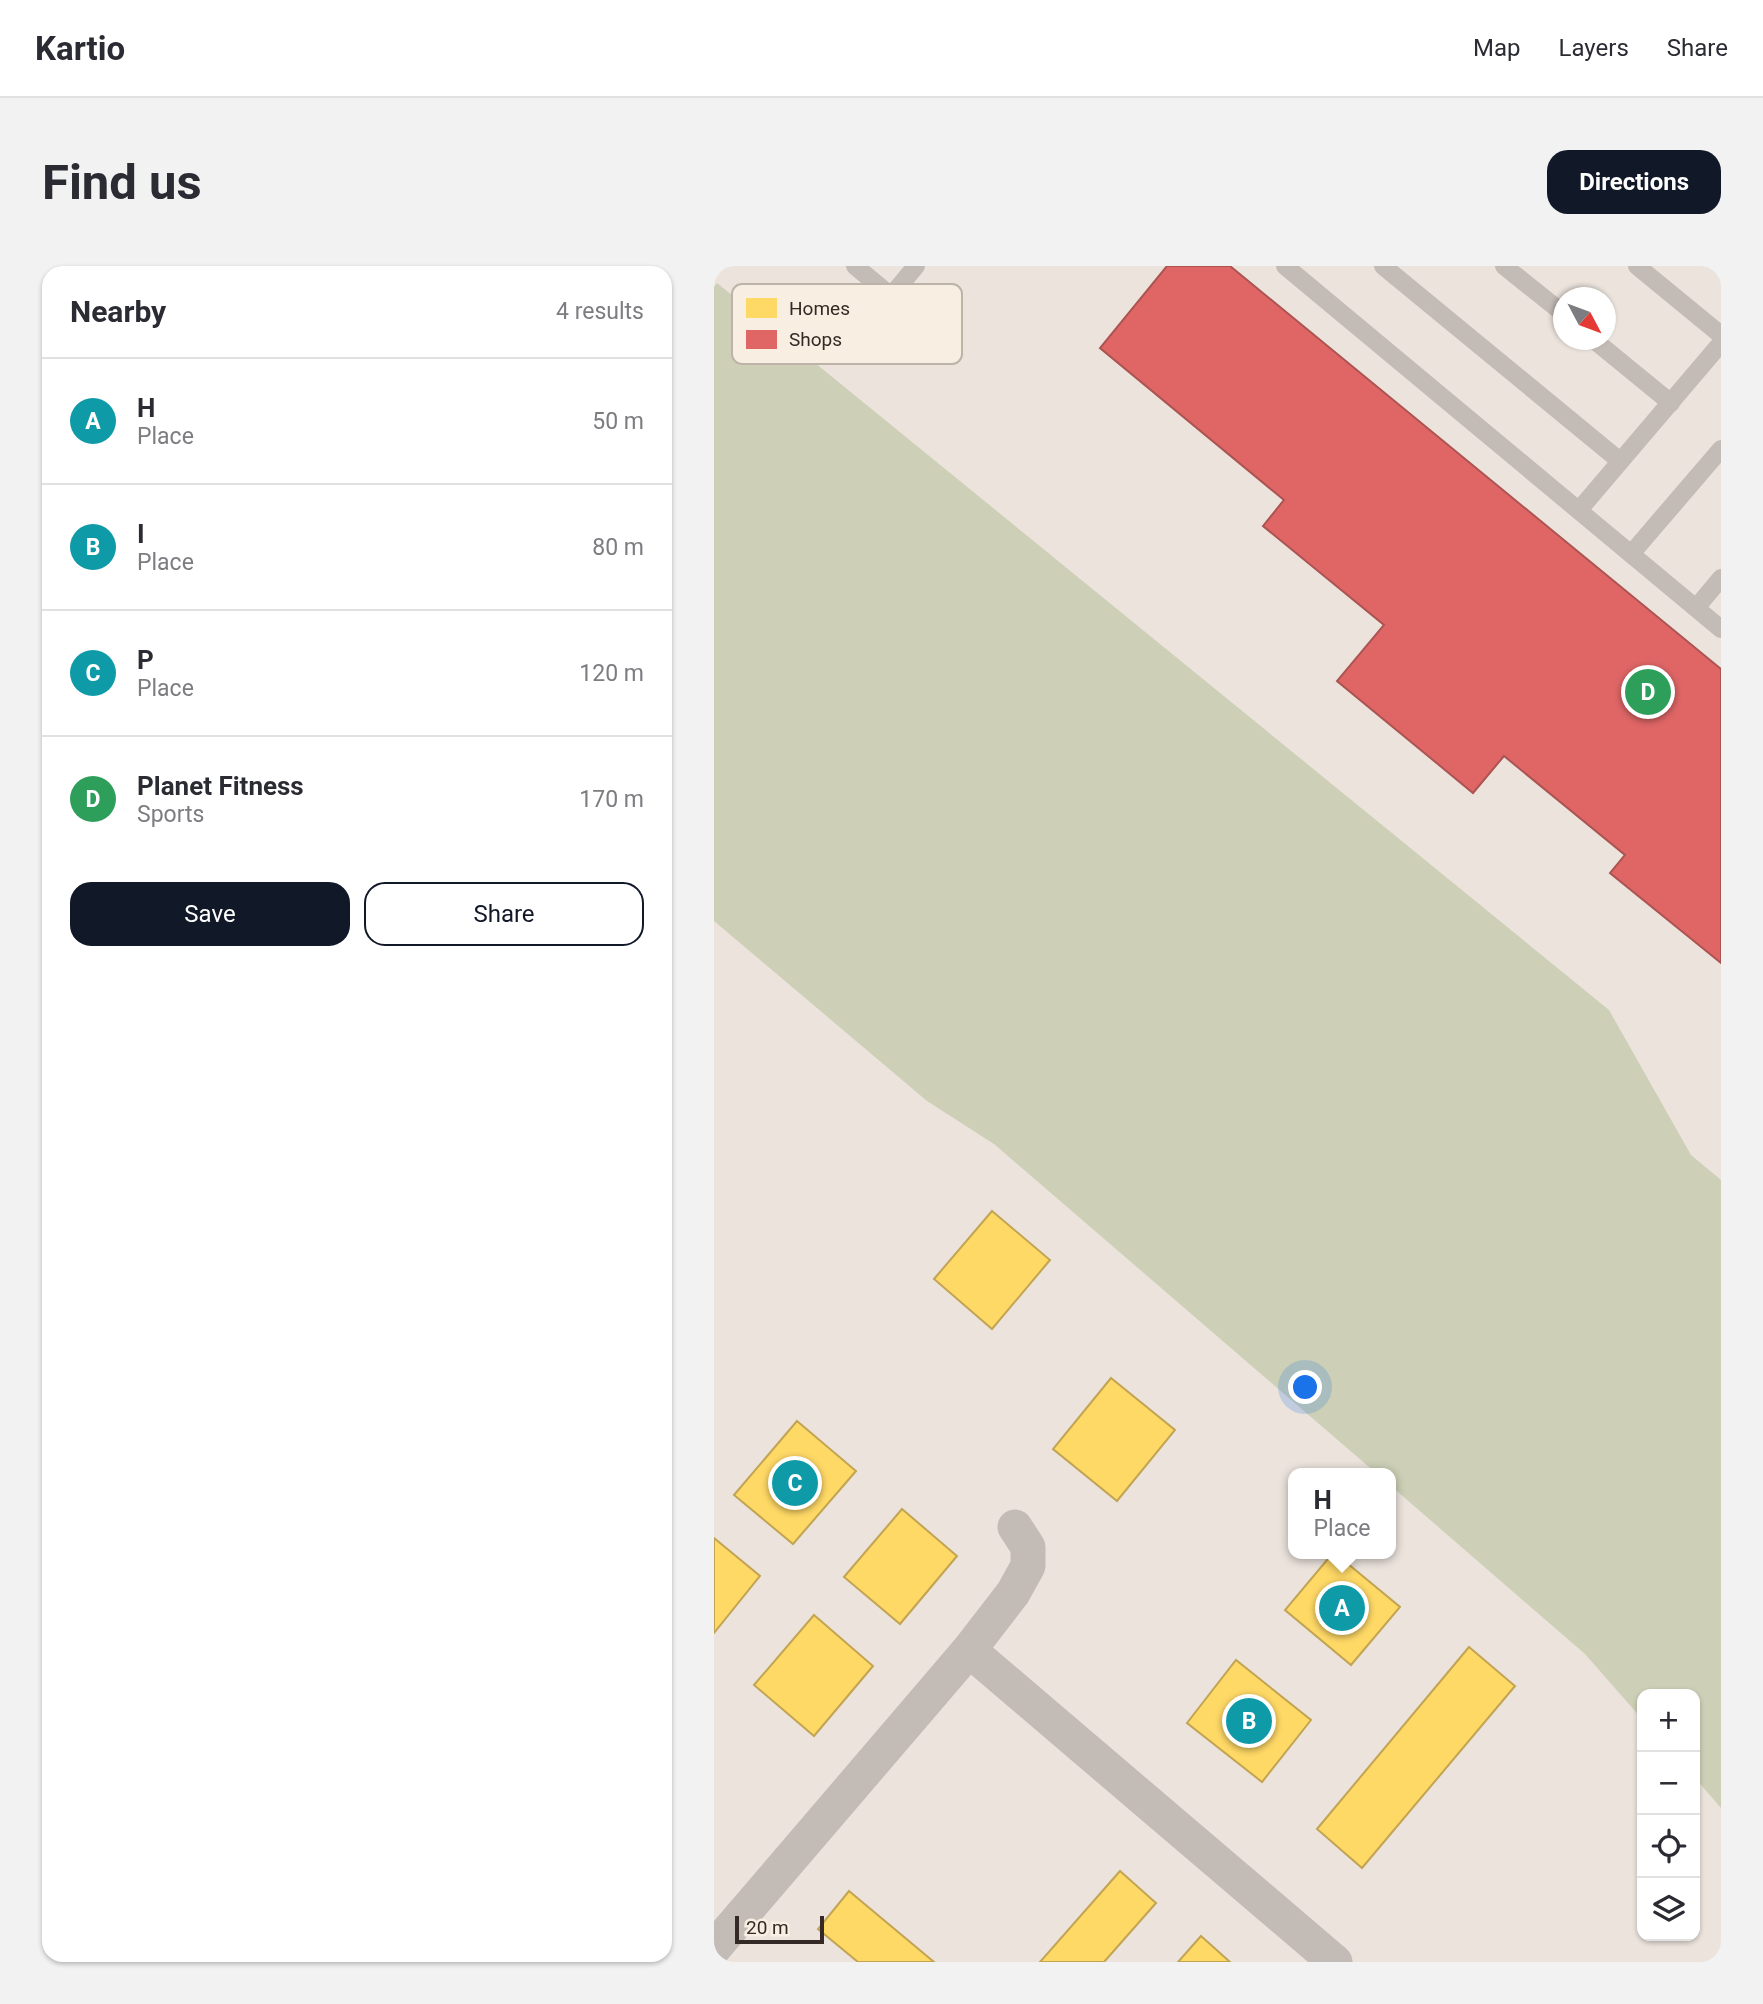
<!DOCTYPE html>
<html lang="en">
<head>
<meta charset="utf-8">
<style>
	body { margin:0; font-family:Roboto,sans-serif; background:#f2f2f3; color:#2b2b33 }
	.controls { position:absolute; right:21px; bottom:21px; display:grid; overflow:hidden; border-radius:14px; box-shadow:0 2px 5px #0004 }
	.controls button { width:63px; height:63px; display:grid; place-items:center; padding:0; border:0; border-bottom:2px solid #e1e1e2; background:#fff; color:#2b2b33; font:35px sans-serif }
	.compass { position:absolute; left:839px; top:21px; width:63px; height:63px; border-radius:50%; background:#fff; box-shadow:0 2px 5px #0004; rotate:131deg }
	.scale { position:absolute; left:21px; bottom:18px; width:89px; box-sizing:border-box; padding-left:7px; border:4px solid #342925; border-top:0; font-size:19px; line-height:24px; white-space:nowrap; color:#342925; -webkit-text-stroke:5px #f9eee2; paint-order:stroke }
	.you { position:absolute; left:592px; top:1122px; width:24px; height:24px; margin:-18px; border:5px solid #fff; border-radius:50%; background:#1a73e8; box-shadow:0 0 0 10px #1a73e833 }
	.badge { display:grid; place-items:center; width:46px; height:46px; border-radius:50%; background:#111827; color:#fff; font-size:23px; font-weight:700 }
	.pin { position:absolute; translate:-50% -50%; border:4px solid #fff; box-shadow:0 2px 7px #0006 }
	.popup { position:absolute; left:574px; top:1202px; width:108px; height:91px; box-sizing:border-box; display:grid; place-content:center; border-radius:14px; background:#fff; filter:drop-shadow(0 2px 5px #0005); font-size:23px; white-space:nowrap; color:#7c7c81 }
	.popup b { font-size:26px; color:#2b2b33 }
	.popup::after { content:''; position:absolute; left:50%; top:100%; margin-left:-14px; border:14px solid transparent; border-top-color:#fff }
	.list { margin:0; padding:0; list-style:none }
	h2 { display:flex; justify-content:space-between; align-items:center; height:91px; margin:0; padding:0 28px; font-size:30px }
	h2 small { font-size:23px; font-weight:400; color:#7c7c81 }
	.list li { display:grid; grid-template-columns:46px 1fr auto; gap:21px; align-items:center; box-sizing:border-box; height:126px; padding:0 28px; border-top:2px solid #e1e1e2 }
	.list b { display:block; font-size:26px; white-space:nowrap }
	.list p { margin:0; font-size:23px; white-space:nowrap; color:#7c7c81 }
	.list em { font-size:23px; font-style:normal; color:#7c7c81 }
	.actions { display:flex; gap:14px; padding:21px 28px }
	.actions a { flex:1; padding:16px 0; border:2px solid #111827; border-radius:21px; text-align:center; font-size:24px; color:#111827 }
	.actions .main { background:#111827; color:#fff }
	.icon { flex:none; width:38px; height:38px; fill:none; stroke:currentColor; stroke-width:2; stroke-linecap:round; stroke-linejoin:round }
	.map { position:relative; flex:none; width:1007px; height:1696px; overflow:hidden; border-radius:21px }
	header { display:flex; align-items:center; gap:42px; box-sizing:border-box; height:98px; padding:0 35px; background:#fff; border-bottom:2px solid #e1e1e2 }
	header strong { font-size:33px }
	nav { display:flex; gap:38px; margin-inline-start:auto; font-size:24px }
	.intro { display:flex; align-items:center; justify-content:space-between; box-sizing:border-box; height:168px; padding:0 42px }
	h1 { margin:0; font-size:49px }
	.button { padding:18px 32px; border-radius:21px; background:#111827; color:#fff; font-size:24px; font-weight:700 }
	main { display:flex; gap:42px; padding:0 42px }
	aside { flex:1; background:#fff; border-radius:21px; box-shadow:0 2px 5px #0004 }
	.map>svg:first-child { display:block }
</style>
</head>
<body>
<header>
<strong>Kartio</strong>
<nav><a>Map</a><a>Layers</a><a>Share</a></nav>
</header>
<div class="intro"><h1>Find us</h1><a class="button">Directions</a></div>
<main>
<aside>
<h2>Nearby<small>4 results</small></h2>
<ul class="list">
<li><span class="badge" style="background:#0f9aa8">A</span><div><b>H</b><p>Place</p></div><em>50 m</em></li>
<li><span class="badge" style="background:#0f9aa8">B</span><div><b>I</b><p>Place</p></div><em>80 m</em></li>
<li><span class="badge" style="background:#0f9aa8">C</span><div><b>P</b><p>Place</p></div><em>120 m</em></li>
<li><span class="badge" style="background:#2e9e5b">D</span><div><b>Planet Fitness</b><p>Sports</p></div><em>170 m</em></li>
</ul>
<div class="actions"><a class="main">Save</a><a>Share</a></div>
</aside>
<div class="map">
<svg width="1007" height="1696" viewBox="0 0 1007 1696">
	<rect width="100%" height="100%" fill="#ebe3dc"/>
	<path fill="#cdd0b6" d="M3 17 895 744 977 889 1007 914V1542L981 1512V1428H928V1453L871 1388 677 1220V1207H662L280 878 213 835 0 655V21Z"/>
	<g fill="#ffd966" stroke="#c2a452" stroke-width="2">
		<path d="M278 945 336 994 278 1063 220 1013Z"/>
		<path d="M397 1112 461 1164 403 1235 339 1183Z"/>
		<path d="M83 1155 142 1205 79 1278 20 1229Z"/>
		<path d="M188 1243 243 1290 186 1358 130 1311Z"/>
		<path d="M0 1272 46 1310 0 1367Z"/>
		<path d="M618 1288H622L686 1341 637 1399 571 1344Z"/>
		<path d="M100 1349 159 1400 100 1470 40 1419Z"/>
		<path d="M755 1381 801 1420 648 1602 603 1563Z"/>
		<path d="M522 1394 597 1454 548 1516 473 1457Z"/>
		<path d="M406 1605 442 1637 390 1696H326Z"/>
		<path d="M135 1625 220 1696H144L104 1663Z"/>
		<path d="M487 1670 516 1696H464Z"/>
	</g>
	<path fill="#e06666" stroke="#ac5452" stroke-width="2" d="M453 0H516L1007 403V697L896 607 911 589 790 490 759 527 623 415 670 359 549 260 570 234 386 82Z"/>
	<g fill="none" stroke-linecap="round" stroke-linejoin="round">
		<g stroke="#c3bbb6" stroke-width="18">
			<path d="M141 0 177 30 202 0"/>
			<path d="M571 0 1007 363"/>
			<path d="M669 0 906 195"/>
			<path d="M790 0 850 48"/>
			<path d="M923 0 1007 69"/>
			<path d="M880 74 957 137"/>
			<path d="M865 244 1007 77"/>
			<path d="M917 288 1007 183"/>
			<path d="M982 342 1007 312"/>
		</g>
		<g stroke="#c3bbb6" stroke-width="35">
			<path d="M255 1384 621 1696"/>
			<path d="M0 1682 255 1384 299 1327 314 1300V1281L301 1261"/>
		</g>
	</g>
	<rect x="18" y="18" width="230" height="80" rx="10" fill="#f9eee2" stroke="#beb3a9" stroke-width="2"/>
	<rect x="32" y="32" width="31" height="20" fill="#ffd966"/>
	<rect x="32" y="64" width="31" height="19" fill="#e06666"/>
	<g font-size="19" fill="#342925">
		<text x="75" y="49">Homes</text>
		<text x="75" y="80">Shops</text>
	</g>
</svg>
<div class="controls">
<button>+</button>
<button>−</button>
<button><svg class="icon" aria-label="locate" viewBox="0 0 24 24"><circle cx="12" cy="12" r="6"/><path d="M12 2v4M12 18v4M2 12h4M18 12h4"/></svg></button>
<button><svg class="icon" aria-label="layers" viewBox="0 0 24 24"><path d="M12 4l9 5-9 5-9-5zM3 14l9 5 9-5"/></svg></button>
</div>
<svg class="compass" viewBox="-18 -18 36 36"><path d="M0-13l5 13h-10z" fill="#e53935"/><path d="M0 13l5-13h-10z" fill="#7c7c81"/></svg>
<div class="scale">20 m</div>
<div class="you"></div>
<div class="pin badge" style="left:628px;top:1342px;background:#0f9aa8">A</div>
<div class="popup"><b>H</b>Place</div>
<div class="pin badge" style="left:535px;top:1455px;background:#0f9aa8">B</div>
<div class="pin badge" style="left:81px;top:1217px;background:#0f9aa8">C</div>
<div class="pin badge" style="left:934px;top:426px;background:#2e9e5b">D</div>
</div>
</main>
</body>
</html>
